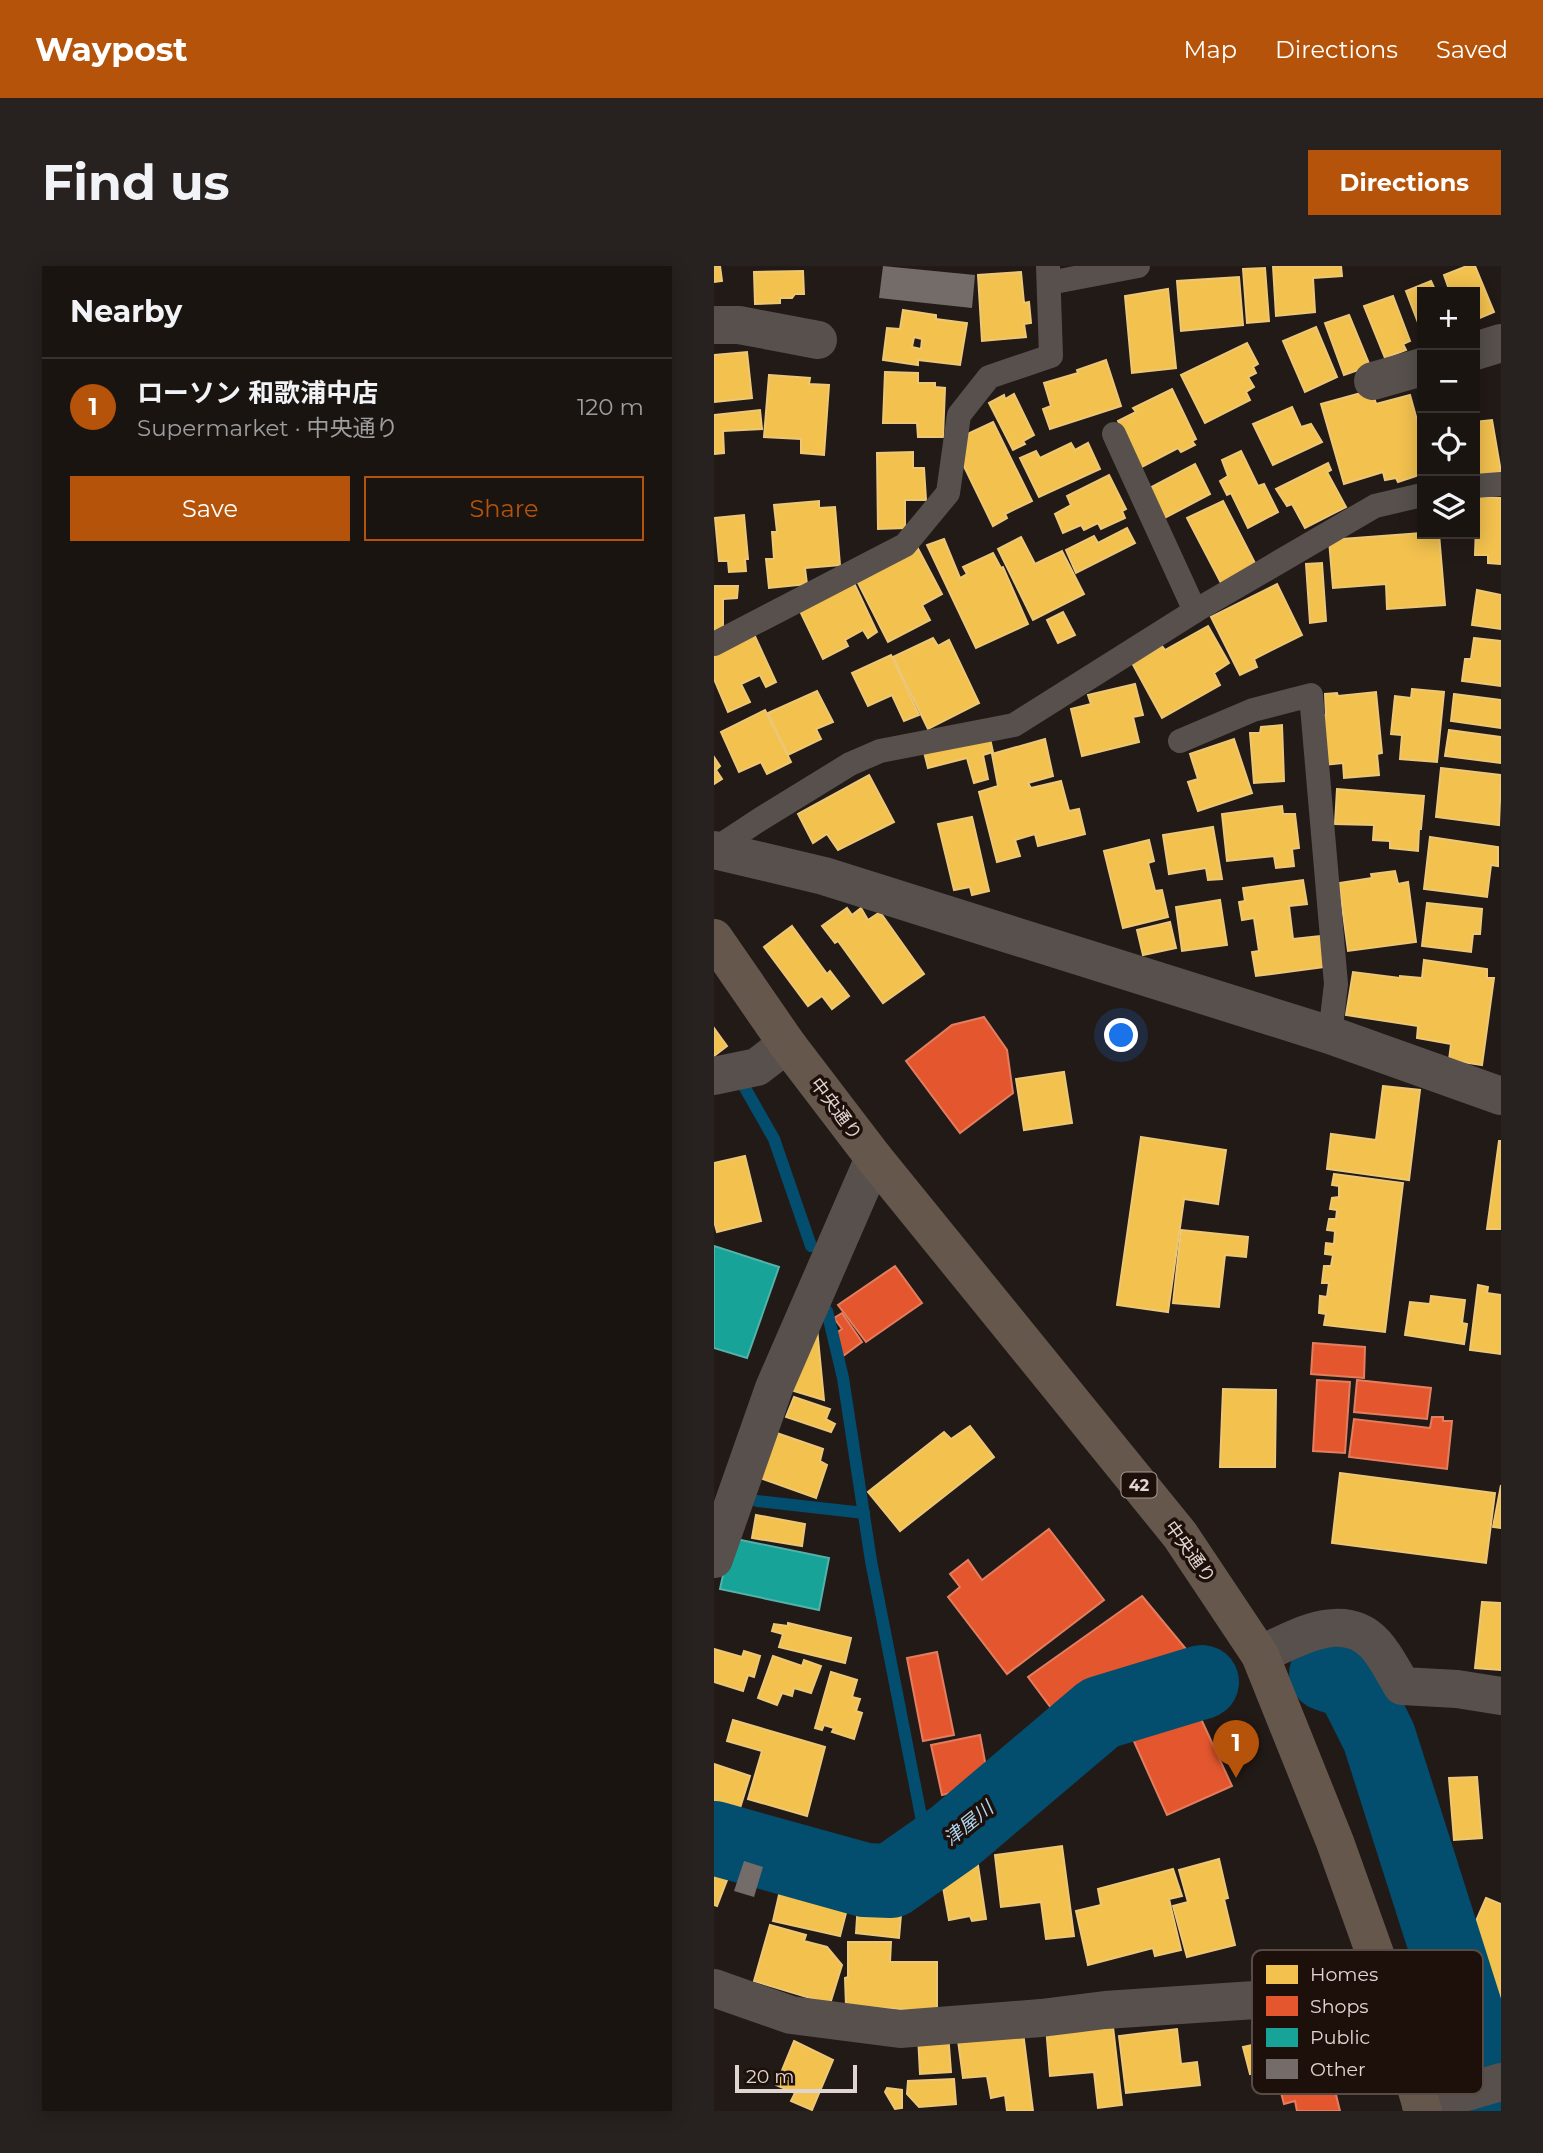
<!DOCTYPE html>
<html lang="en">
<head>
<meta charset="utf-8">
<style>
	body { margin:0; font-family:Montserrat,"Noto Sans JP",sans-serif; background:#27211f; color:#f1f3f6 }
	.controls { position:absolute; right:21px; top:21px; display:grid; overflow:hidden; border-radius:0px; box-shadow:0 4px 18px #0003 }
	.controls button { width:63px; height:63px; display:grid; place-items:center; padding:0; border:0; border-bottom:2px solid #383331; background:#1a1411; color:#f1f3f6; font:35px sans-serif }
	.scale { position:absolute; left:21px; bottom:18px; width:122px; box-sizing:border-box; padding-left:7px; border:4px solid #e0d5d1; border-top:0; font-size:19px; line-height:24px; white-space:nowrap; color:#e0d5d1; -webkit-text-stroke:5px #1d0f09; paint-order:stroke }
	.you { position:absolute; left:408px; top:770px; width:24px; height:24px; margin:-18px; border:5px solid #fff; border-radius:50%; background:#1a73e8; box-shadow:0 0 0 10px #1a73e833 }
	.badge { display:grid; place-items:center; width:46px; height:46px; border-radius:50%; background:#b45309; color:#fff; font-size:23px; font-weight:700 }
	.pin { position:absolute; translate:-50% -58px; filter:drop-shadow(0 2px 4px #0008) }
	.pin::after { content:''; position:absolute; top:37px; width:24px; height:21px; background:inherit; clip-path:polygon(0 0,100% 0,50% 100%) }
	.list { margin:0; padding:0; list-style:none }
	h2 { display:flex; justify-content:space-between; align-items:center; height:91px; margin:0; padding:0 28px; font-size:30px }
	h2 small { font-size:23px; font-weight:400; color:#9f9e9f }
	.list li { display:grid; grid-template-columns:46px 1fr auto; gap:21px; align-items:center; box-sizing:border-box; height:98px; padding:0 28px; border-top:2px solid #383331 }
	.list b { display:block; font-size:26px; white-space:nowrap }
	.list p { margin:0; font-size:23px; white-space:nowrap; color:#9f9e9f }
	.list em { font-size:23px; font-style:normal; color:#9f9e9f }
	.actions { display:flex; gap:14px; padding:21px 28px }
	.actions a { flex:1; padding:16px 0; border:2px solid #b45309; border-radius:0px; text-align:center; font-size:24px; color:#b45309 }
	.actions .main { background:#b45309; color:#fff }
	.icon { flex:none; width:38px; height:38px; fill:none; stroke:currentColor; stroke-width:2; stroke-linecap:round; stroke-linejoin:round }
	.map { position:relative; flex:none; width:787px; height:1845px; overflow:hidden; border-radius:0px }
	header { display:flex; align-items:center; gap:42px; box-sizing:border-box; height:98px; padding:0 35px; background:#b45309; color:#fff }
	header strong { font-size:33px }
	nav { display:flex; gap:38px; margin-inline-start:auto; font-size:24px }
	.intro { display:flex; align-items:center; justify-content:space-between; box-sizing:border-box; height:168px; padding:0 42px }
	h1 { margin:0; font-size:49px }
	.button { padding:18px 32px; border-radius:0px; background:#b45309; color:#fff; font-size:24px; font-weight:700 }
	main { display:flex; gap:42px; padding:0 42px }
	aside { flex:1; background:#1a1411; border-radius:0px; box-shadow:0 4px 18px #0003 }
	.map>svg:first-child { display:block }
</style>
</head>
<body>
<header>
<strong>Waypost</strong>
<nav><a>Map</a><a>Directions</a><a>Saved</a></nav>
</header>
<div class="intro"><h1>Find us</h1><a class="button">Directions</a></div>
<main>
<aside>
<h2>Nearby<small></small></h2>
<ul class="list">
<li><span class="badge">1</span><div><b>ローソン 和歌浦中店</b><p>Supermarket · 中央通り</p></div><em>120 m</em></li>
</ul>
<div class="actions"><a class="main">Save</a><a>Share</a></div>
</aside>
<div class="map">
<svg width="787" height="1845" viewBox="0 0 787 1845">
	<rect width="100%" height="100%" fill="#221a17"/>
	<g fill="#f2c14e" stroke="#edc775" stroke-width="2" fill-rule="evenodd">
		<path d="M0 0H6L8 15 0 16Z"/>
		<path d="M559 0H627L628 10 599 12 601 46 562 50Z"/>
		<path d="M753 0H761L780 46 761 54V26H736L730 9Z"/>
		<path d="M551 2 555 55 533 57 529 3Z"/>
		<path d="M89 5 90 28H81L78 32H66V37L41 38 40 6Z"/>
		<path d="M307 6 310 37 315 36 317 57 310 58 312 71 268 75 264 9Z"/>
		<path d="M525 11 529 59 467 65 463 15Z"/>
		<path d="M717 15 722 26H708V67L692 25Z"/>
		<path d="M454 23 462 102 418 107 411 30Z"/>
		<path d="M679 30 696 75 689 78 692 84 671 92 650 40Z"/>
		<path d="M189 44 222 49V53L253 57 246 99 204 94V99L169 94 173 62 186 63ZM200 71 208 73 207 83 198 81Z"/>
		<path d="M635 49 656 100 630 109 611 57Z"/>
		<path d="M602 61 623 111 591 126 569 75Z"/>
		<path d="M533 77 544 98 539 101 542 107 534 111 540 121 532 126 536 134 491 157 467 109Z"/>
		<path d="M33 86 38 132 0 136V89Z"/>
		<path d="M392 94 407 140 336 163 329 143 337 140 330 117 364 107 363 104Z"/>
		<path d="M171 106 204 107V117H221V121L231 122 229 171H204L203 157H169Z"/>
		<path d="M55 109 96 112 95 118 115 119 110 189 87 187V173L50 171Z"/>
		<path d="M458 123 482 173 478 175 481 179 467 186 464 182 426 202 404 155 422 146 419 142Z"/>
		<path d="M658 124 662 138 696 129 708 172V208L684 216 682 212 671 214 669 206 630 218 607 138Z"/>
		<path d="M300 128 320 169 309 175 311 178 299 184 275 137 290 129 291 133Z"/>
		<path d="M578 141 587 161 597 158 608 176 559 199 539 158Z"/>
		<path d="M46 144 48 163 9 165 10 187 0 188V149Z"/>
		<path d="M778 154 787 206 761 210V156Z"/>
		<path d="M279 156 318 235 291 248 293 252 279 260 242 184 247 171Z"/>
		<path d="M357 177 361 184 374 177 386 203 325 231 306 192 322 185 326 192Z"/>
		<path d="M527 185 544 220 550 218 564 246 534 262 517 227 513 229 506 215 514 210 508 194Z"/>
		<path d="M199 186V202H210L212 234H191V262L164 263 163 187Z"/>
		<path d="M614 197 617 204 613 206 632 241 591 262 578 238 573 240 562 223Z"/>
		<path d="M481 198 496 228 445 255 430 225Z"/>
		<path d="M395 209 412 243 408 245 411 252 387 263 384 257 370 264 367 259 349 267 341 248 357 239 353 230Z"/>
		<path d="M763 231 787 232V298L774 297V289H761Z"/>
		<path d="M105 235V242L121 241 126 299 91 302 93 318 55 322 52 293H60L58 266H63L60 239Z"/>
		<path d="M509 235 542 299 507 317 473 252Z"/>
		<path d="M30 249 34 293H31L32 305 15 306 14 295H5L1 252Z"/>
		<path d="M413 262 421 277 362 307 352 284 380 270 384 277Z"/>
		<path d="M708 267 725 268 731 339 673 343 672 318 619 322 615 274Z"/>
		<path d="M307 271 321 298 348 285 370 328 319 354 284 283Z"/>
		<path d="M230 273 246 312 253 308 249 301 279 287 287 302 289 301 314 358 262 382 213 279Z"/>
		<path d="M200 275 228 328 208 339 216 354 174 376 139 307Z"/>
		<path d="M608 297 612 355 596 357 592 298Z"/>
		<path d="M140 317 163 366 154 372 149 364 131 374 134 380 109 393 85 343Z"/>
		<path d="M563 318 588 369 540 393 543 401 526 409 497 351Z"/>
		<path d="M0 320H24L23 332 9 333V364H0Z"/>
		<path d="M763 324 787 329V363L758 359Z"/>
		<path d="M349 346 361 369 344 377 333 354Z"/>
		<path d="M494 360 515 397 500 407 506 419 448 452 418 397 448 380 451 384Z"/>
		<path d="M38 364 62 416 52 421 46 409 27 418 36 436 14 446 0 413V381Z"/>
		<path d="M219 372 224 380 235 374 265 437 214 463 179 391Z"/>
		<path d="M760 372 787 375V420L748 415 751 393H757Z"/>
		<path d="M177 389 205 449 190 455 178 429 154 440 138 407Z"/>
		<path d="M421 418 429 449 419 451 425 476 368 490 357 443 377 438 374 429Z"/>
		<path d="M698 423 730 426 723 496 686 493 688 469 677 468 681 430 697 432Z"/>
		<path d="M103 425 119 456 102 463 107 473 74 489 54 447Z"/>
		<path d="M662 426 668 487 663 488 665 509 630 512 629 497 610 499 606 450 612 449 611 428 623 427 624 430Z"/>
		<path d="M740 428 787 434V462L737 455Z"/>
		<path d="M51 444 77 496 53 508 47 496 25 506 7 466Z"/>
		<path d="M568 459 570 515 540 517 536 467H546L547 461Z"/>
		<path d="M735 464 787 471V497L731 490Z"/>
		<path d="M275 468 279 486 269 489 274 513 260 517 253 492 214 502 210 486Z"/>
		<path d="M331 473 339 510 314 517 317 522 347 515 355 545 365 543 371 568 324 580 321 568 301 574 306 590 283 596 265 526 284 520 278 488Z"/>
		<path d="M520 473 538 527 484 545 474 516 484 513 476 488Z"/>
		<path d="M0 491 6 500 2 504 8 513 0 518Z"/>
		<path d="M727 502 787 509 785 559 722 551Z"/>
		<path d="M155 509 180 556 124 584 113 568 99 577 84 548Z"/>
		<path d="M623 523 710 530 707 563H705L704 585 676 582V575L659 574 660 559 621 558Z"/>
		<path d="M568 540 569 548H581L585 582 578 583 580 600 562 602 560 590 513 595 508 548Z"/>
		<path d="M258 551 275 625 258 629 256 621 240 624 224 558Z"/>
		<path d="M499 561 508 613 494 614 492 602 455 608 449 569Z"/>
		<path d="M716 571 784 581V600L777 599 773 631 710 623Z"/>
		<path d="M435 574 440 595 434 597 441 625 448 624 454 651 409 662 390 585Z"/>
		<path d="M681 605 684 618 694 616 702 676 634 685 625 617 658 612 657 608Z"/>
		<path d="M589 614 593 638 575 640 579 673 606 670 611 701 542 710 538 686 545 685 540 652 528 654 525 636 531 635 529 622Z"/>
		<path d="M506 634 513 679 468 685 462 641Z"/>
		<path d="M713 637 768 643 766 668H759L757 686 708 680Z"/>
		<path d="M133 642 138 649 147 642 154 654 166 646 210 708 169 737 124 675 121 677 108 660Z"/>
		<path d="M456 656 462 682 429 689 423 664Z"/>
		<path d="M78 660 113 708 116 705 135 730 118 743 108 730 94 740 50 681Z"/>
		<path d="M710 694 773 703V712H780L768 799 735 794 737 778 703 772 704 760 632 749 639 706 686 712V710L708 712Z"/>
		<path d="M0 762 13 780 0 790Z"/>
		<path d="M350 806 358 857 310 864 302 813Z"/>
		<path d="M669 820 706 824 695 914 613 903 617 868 662 874Z"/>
		<path d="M427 871 512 884 504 938 470 933 454 1046 403 1039Z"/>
		<path d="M785 875H787V963H773Z"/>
		<path d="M31 890 47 955 3 966 0 955V897Z"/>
		<path d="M620 908 689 917 671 1066 610 1059 612 1048 605 1047 606 1030 613 1031 615 1017H608L610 1000H617L619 989 611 988 612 977 620 978 621 965 613 964 615 953H622L623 944 616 943 618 932 625 931V920L618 919Z"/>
		<path d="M467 964 534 971 532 991 511 989 505 1041 459 1037Z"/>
		<path d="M764 1019 774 1021 773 1027 787 1029V1088L756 1084Z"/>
		<path d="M717 1030 751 1034 748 1057 753 1058 750 1078 691 1069 696 1036 716 1038Z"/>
		<path d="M102 1052 110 1134 77 1124Z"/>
		<path d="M509 1123 562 1124 561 1201H506Z"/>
		<path d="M80 1131 116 1143 112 1153 121 1158 117 1166 72 1151Z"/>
		<path d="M256 1160 280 1191 186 1265 154 1226 230 1166 237 1173Z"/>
		<path d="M54 1164 109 1183 106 1195 113 1199 102 1232 38 1209Z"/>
		<path d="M626 1207 781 1227 772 1297 618 1277Z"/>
		<path d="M787 1219V1262L779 1261Z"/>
		<path d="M42 1249 91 1258 88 1280 38 1272Z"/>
		<path d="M768 1336 787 1337V1404L761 1402Z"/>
		<path d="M74 1357 137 1372 131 1397 65 1381 69 1368 58 1365 60 1358 74 1360Z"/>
		<path d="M0 1383 28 1391 30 1385 46 1390 40 1411 34 1409 29 1425 0 1416Z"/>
		<path d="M59 1390 88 1400 90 1394 107 1400 97 1427 80 1422 78 1430 68 1427 63 1439 44 1432Z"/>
		<path d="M117 1406 143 1414 138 1431 146 1433 142 1445 148 1447 140 1473 118 1466 120 1462 110 1459 108 1464 101 1462Z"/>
		<path d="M19 1454 111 1481 93 1550 34 1533 48 1485 13 1475Z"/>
		<path d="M0 1498 36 1510 22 1555 0 1548Z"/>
		<path d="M763 1511 768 1572 740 1574 735 1512Z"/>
		<path d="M286 1549 297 1565 264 1588 253 1573Z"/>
		<path d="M348 1580 360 1670 332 1673 327 1636 287 1641 281 1589Z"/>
		<path d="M263 1593 272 1653 258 1655 256 1650 235 1654 225 1599Z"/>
		<path d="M505 1593 514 1632 510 1633 521 1679 473 1691 459 1640 474 1636 465 1604Z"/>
		<path d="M0 1603 15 1609 3 1640 0 1639Z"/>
		<path d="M71 1603 139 1620 126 1670 59 1655Z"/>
		<path d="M459 1603 468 1630 455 1633 467 1684 441 1690 439 1682 374 1699 362 1645 387 1639 384 1623Z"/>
		<path d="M145 1622 189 1626 185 1672 142 1667Z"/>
		<path d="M772 1632 787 1638V1738L772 1730 780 1711 745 1694Z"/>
		<path d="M56 1659 92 1669 90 1675 113 1681 128 1699 116 1738 40 1715Z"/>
		<path d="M134 1676H177L176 1696H223V1745L132 1740 131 1712 134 1711Z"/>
		<path d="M398 1752 408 1839 384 1842 380 1806 336 1810 332 1760Z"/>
		<path d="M308 1758 319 1845H293L291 1829 277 1832 273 1810 249 1812 243 1767Z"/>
		<path d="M463 1763 467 1798 483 1796 486 1819 412 1827 405 1770Z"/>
		<path d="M234 1767 237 1806 206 1808 204 1769Z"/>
		<path d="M80 1775 119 1794 98 1844 77 1835 81 1827 62 1819Z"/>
		<path d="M557 1775 564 1802 536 1808 529 1781Z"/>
		<path d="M240 1813 242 1838 205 1841 193 1828 194 1815Z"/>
		<path d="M173 1822 188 1824V1842L181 1843 171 1826Z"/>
	</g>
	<g fill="#e4572e" stroke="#e37d5f" stroke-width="2">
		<path d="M270 751 293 784 299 827 246 867 192 795 238 759Z"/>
		<path d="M181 1000 208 1037 152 1076 124 1039Z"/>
		<path d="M128 1047 148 1076 129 1090 116 1071 128 1063 120 1052Z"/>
		<path d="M599 1077 651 1081 650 1112 597 1108Z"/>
		<path d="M603 1114 636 1116 631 1187 599 1185Z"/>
		<path d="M643 1114 717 1122 713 1153 640 1146Z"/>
		<path d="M718 1151H729V1155H738L733 1203 635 1191 640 1153 716 1162Z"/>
		<path d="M335 1263 390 1334 293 1408 234 1331 246 1321 236 1308 254 1294 268 1314Z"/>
		<path d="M428 1330 477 1389 383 1425 343 1450 314 1411Z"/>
		<path d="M223 1386 240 1469 209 1475 193 1392Z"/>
		<path d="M482 1442 518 1520 453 1549 418 1471Z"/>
		<path d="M266 1469 275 1517 228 1529 217 1479Z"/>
		<path d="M617 1808 626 1845H583L581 1835 570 1838 564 1815 583 1810 584 1817Z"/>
	</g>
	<g fill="#17a398" stroke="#53b2a9" stroke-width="2">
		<path d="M0 980 65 1001 33 1092 0 1082Z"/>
		<path d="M17 1272 115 1292 105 1344 6 1323Z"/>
	</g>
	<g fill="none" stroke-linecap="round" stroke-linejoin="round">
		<g stroke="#034d6f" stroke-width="12">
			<path d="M31 822 60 873 97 980"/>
			<path d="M113 1045 129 1112 157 1295 208 1555 241 1570"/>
			<path d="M43 1235 150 1247"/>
		</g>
		<g stroke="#034d6f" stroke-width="74">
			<path d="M612 1408 638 1417 665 1471 784 1845"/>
			<path d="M0 1572 151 1614 177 1615 241 1570 386 1447 488 1416"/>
		</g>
	</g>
	<g fill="#736c68">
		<path d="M169 0 261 9 258 42 165 32Z"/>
		<path d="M30 1595 49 1601 40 1631 20 1625Z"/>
	</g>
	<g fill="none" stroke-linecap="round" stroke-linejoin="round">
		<g stroke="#57504d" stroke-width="24">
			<path d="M335 17 424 0"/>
			<path d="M400 168 481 345"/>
			<path d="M761 220 787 218"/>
			<path d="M0 378 191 279 234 227 245 149 275 111 337 90 334 0"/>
			<path d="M466 475 539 444 597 429 622 718 616 769"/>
			<path d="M1 583 45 554 136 498 166 485 300 459 481 345 661 240 708 229"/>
		</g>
		<g stroke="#57504d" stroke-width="38">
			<path d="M0 59H25L104 74"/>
			<path d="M761 85 787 77"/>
			<path d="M659 115 708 101"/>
			<path d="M0 584 110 610 616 769 787 830"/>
			<path d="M0 810 43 801 73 778"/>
			<path d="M0 1293 60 1122 160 892"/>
			<path d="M546 1389C580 1373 629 1343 661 1378 672 1390 680 1407 688 1420L743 1423 787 1430"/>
			<path d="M0 1722 77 1749 186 1763 327 1752 391 1744 601 1730 670 1713"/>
			<path d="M707 1839 787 1816"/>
		</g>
		<path stroke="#65574c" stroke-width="38" d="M0 672 73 778 160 892 466 1269 546 1389 621 1576 670 1713 709 1845"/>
	</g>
	<g text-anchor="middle" stroke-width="7" stroke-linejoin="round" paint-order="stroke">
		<rect fill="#1d0f09" stroke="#a69a95" stroke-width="2" x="407.5" y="1206.5" width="35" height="25" rx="5"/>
		<g font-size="16" font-weight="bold" fill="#e0d5d1">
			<text x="425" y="1225">42</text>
		</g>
		<g font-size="18" fill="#e0d5d1" stroke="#1d0f09">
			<text transform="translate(122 843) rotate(53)" y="6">中央通り</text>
			<text transform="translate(476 1286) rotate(54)" y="6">中央通り</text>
		</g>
		<g font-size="19" font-style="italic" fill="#acd5f0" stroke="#1d0f09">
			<text transform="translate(254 1557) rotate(-39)" y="7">津屋川</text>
		</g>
	</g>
	<rect x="538" y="1684" width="231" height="144" rx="10" fill="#1d0f09" stroke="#584a45" stroke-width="2"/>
	<rect x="552" y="1699" width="32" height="19" fill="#f2c14e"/>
	<rect x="552" y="1730" width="32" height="20" fill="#e4572e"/>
	<rect x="552" y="1762" width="32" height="19" fill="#17a398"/>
	<rect x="552" y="1793" width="32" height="20" fill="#736c68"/>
	<g font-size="19" fill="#e0d5d1">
		<text x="596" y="1715">Homes</text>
		<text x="596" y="1747">Shops</text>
		<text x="596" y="1778">Public</text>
		<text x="596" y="1810">Other</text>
	</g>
</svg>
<div class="controls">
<button>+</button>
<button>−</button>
<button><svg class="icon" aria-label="locate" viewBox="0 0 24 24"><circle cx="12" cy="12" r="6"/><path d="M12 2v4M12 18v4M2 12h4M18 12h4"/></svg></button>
<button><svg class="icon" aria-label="layers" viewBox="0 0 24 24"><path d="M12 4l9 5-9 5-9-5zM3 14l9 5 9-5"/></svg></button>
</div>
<div class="scale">20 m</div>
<div class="you"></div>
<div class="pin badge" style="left:522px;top:1512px">1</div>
</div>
</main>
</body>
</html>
